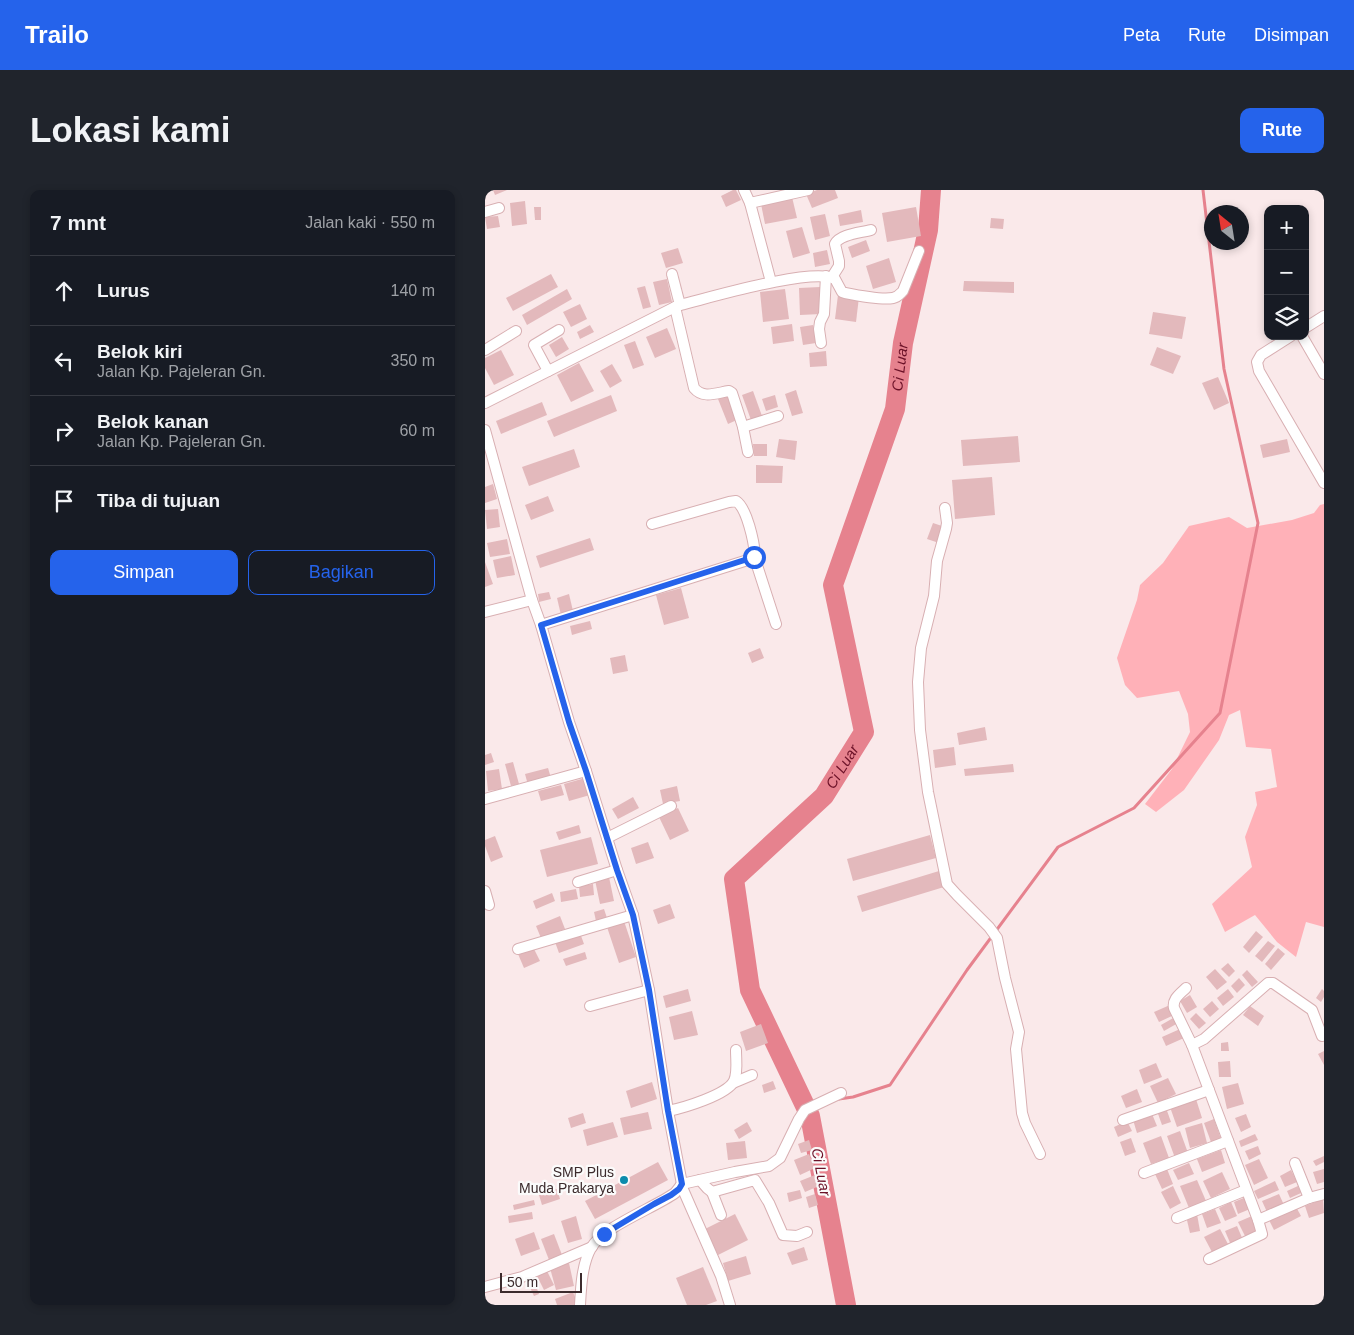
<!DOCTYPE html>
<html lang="id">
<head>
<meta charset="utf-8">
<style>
	body { margin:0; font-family:Helvetica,sans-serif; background:#20242c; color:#f1f3f6 }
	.controls { position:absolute; right:15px; top:15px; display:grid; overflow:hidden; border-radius:10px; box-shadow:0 2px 8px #0003 }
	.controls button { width:45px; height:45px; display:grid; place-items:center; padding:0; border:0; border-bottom:1px solid #363941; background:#171b24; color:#f1f3f6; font:25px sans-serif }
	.compass { position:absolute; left:719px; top:15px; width:45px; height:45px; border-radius:50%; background:#171b24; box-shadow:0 2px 8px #0003; rotate:330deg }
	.scale { position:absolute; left:15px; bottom:12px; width:82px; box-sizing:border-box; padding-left:5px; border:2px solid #3c2b2d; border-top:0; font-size:14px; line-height:18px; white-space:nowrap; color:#3c2b2d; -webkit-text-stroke:4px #fbfbfb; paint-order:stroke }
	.stop { position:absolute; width:15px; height:15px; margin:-11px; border:4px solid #2563eb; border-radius:50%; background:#fff }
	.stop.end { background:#2563eb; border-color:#fff; box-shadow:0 1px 5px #0008 }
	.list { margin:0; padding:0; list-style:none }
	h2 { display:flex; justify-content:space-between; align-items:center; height:65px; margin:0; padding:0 20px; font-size:21px }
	h2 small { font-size:16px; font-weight:400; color:#9ea1a6 }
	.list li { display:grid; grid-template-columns:32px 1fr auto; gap:15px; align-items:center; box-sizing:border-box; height:70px; padding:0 20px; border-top:1px solid #363941 }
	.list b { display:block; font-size:19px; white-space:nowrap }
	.list p { margin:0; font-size:16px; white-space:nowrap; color:#9ea1a6 }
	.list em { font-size:16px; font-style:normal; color:#9ea1a6 }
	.actions { display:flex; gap:10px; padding:15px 20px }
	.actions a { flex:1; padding:11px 0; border:1px solid #2563eb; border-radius:10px; text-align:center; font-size:18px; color:#2563eb }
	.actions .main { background:#2563eb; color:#fff }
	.icon { flex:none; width:28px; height:28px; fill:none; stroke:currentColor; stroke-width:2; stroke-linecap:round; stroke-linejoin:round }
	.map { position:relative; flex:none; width:839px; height:1115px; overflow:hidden; border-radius:10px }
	header { display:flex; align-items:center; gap:30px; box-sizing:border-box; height:70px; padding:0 25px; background:#2563eb; color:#fff }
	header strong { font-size:24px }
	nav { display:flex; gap:28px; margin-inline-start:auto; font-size:18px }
	.intro { display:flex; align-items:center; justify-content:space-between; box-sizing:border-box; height:120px; padding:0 30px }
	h1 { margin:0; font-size:35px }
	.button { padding:12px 22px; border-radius:10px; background:#2563eb; color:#fff; font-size:18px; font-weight:700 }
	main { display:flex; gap:30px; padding:0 30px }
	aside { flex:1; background:#171b24; border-radius:10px; box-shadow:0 2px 8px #0003 }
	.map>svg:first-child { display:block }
</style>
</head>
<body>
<header>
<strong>Trailo</strong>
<nav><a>Peta</a><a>Rute</a><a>Disimpan</a></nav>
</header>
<div class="intro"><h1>Lokasi kami</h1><a class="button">Rute</a></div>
<main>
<aside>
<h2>7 mnt<small>Jalan kaki · 550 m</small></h2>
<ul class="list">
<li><svg class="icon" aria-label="ahead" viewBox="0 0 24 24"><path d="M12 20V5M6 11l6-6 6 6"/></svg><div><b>Lurus</b></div><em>140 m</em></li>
<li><svg class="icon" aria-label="left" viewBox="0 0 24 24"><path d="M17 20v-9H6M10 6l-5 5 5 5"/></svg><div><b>Belok kiri</b><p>Jalan Kp. Pajeleran Gn.</p></div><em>350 m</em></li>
<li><svg class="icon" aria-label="right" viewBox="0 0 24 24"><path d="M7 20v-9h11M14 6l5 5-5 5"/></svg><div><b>Belok kanan</b><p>Jalan Kp. Pajeleran Gn.</p></div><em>60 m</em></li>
<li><svg class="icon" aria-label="arrive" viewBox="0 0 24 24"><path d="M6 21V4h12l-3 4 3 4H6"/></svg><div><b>Tiba di tujuan</b></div></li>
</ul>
<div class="actions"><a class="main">Simpan</a><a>Bagikan</a></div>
</aside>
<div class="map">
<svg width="839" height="1115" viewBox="0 0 839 1115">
	<rect width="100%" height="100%" fill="#fae9ea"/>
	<path fill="#ffb1b8" d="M839 314V737L821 732 811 767 792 752 770 725 740 742 727 714 767 677 760 647 772 615 770 602 792 597 786 559 761 557 755 520 744 525 734 550 699 600 671 622 660 614 687 579 705 542 703 524 694 501 652 508 640 495 632 468 652 410 655 395 678 373 704 336 744 327 762 338 807 330 829 323 835 315Z"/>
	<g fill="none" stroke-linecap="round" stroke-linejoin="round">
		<g stroke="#e6828e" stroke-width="3">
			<path d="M354 909 368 907 405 895 482 780 573 657 649 618 735 523 773 333 739 179 718 0"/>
			<path d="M319 912 328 911"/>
		</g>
		<path stroke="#e6828e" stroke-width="20" id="s1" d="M361 1115 325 926 265 800 249 689 339 606 379 542 348 395 410 219 418 153 443 40 446 0"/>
	</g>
	<g fill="#e3b9bc">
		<path d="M8 0H22L10 5Z"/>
		<path d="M248 0H251L256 10 241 17 236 6Z"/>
		<path d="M332 0H350L353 8 327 18 321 4Z"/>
		<path d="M307 7 312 28 280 34 276 14Z"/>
		<path d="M40 11 42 34 27 36 25 13Z"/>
		<path d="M49 17H56V30H50Z"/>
		<path d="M431 17 436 46 402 52 397 23Z"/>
		<path d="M376 20 378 32 355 36 353 25Z"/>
		<path d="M340 24 345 46 330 50 325 27Z"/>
		<path d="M13 26 15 37 2 39 0 27Z"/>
		<path d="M506 28 519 29 518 39 505 38Z"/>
		<path d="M317 37 325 63 308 68 301 41Z"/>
		<path d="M381 50 385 61 367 68 363 57Z"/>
		<path d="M193 58 198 73 181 78 176 63Z"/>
		<path d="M342 60 345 74 330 77 328 63Z"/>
		<path d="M404 68 411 92 388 99 381 76Z"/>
		<path d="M66 84 73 97 28 121 21 108Z"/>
		<path d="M182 89 187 112 174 115 168 92Z"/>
		<path d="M479 91 529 92V103L478 101Z"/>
		<path d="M160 96 166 117 158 119 152 98Z"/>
		<path d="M335 97 336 124 315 125 314 98Z"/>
		<path d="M82 99 87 109 42 135 37 125Z"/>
		<path d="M300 99 304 129 278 132 275 102Z"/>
		<path d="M353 105 374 107 371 132 350 129Z"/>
		<path d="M95 114 102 129 86 137 78 122Z"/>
		<path d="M668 122 701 127 697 149 664 144Z"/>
		<path d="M307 134 309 151 288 154 286 137Z"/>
		<path d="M105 135 109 142 95 149 92 142Z"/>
		<path d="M328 135 331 153 318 155 315 137Z"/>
		<path d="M182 138 191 159 170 168 161 147Z"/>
		<path d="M77 147 84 159 71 167 64 155Z"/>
		<path d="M150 151 159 175 148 179 139 155Z"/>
		<path d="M672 157 696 166 688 184 665 175Z"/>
		<path d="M16 160 29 185 9 195 0 178V168Z"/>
		<path d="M341 161 342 176 325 177 324 163Z"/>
		<path d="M94 173 109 201 86 212 72 185Z"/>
		<path d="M127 174 137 191 125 198 115 181Z"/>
		<path d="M733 187 744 213 729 220 717 193Z"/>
		<path d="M311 200 318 223 307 226 300 204Z"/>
		<path d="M268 201 277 226 266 230 257 205Z"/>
		<path d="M244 204 254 229 243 234 233 209Z"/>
		<path d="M126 205 132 221 69 247 62 231Z"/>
		<path d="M290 205 293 217 281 221 277 209Z"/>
		<path d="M57 212 62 225 16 244 11 231Z"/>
		<path d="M533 246 535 272 478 276 476 250Z"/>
		<path d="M294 249 312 251 310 270 291 267Z"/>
		<path d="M802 249 805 262 778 268 775 255Z"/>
		<path d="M268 254H282V266H269Z"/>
		<path d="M89 259 95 277 44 296 37 277Z"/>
		<path d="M271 275 298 276 297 293H271Z"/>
		<path d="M507 287 510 325 470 329 467 290Z"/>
		<path d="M8 294 12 309 0 313V297Z"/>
		<path d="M63 306 69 321 46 330 40 315Z"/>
		<path d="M13 319 15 337 2 339 0 320Z"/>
		<path d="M448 333 460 337 454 353 442 349Z"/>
		<path d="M105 348 109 360 55 378 51 366Z"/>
		<path d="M22 349 25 364 5 367 2 353Z"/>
		<path d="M26 366 30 385 12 388 8 370Z"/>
		<path d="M0 372 8 394 0 397Z"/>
		<path d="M196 398 204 428 179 435 171 405Z"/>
		<path d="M64 402 66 409 54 412 53 404Z"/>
		<path d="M84 404 88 421 76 425 72 408Z"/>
		<path d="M105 431 107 439 87 445 85 436Z"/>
		<path d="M275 458 279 468 267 473 263 463Z"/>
		<path d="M140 465 143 481 128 484 125 468Z"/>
		<path d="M500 537 502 550 474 555 472 543Z"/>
		<path d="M469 557 471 575 450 578 448 560Z"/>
		<path d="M6 563 9 572 0 575V565Z"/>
		<path d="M28 572 34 594 26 596 20 574Z"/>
		<path d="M528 574 529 582 480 586 479 579Z"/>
		<path d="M63 578 66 588 43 595 40 584Z"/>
		<path d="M14 579 17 599 3 601 1 581Z"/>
		<path d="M100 588 105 605 84 611 79 594Z"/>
		<path d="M76 595 79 605 56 611 53 601Z"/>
		<path d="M192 596 195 611 178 614 175 600Z"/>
		<path d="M148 607 154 618 133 629 127 619Z"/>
		<path d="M193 618 204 641 185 650 174 627Z"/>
		<path d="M94 635 96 643 74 650 71 642Z"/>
		<path d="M445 645 451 668 368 691 362 669Z"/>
		<path d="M10 646 18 667 6 672 0 656V650Z"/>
		<path d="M106 647 113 674 62 687 55 660Z"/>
		<path d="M163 652 169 668 151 674 146 658Z"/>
		<path d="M454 681 459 697 377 722 372 706Z"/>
		<path d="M124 687 129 711 115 714 110 690Z"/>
		<path d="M108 694 109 705 95 707 94 696Z"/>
		<path d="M91 699 93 709 76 712 75 702Z"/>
		<path d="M67 703 70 711 51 719 48 711Z"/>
		<path d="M185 714 190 728 173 734 168 720Z"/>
		<path d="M119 719 122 728 111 731 109 722Z"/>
		<path d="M75 726 80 739 56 748 51 736Z"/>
		<path d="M139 731 151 767 134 773 122 737Z"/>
		<path d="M771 741 778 747 764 763 758 757Z"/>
		<path d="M95 743 99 754 74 763 70 752Z"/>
		<path d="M783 751 790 756 777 772 770 766Z"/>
		<path d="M48 757 55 771 39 778 33 764Z"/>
		<path d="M793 758 800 764 786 780 780 774Z"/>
		<path d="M100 762 102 769 81 776 78 769Z"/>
		<path d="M743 773 750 781 744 787 736 779Z"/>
		<path d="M730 779 742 792 732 800 721 787Z"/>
		<path d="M762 780 773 792 767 797 757 785Z"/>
		<path d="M754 788 760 795 752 803 746 796Z"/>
		<path d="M203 799 206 811 181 818 178 806Z"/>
		<path d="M743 799 749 807 738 816 732 808Z"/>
		<path d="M837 799 839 801V807L836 812 831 808Z"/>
		<path d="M705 805 712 817 702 823 695 811Z"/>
		<path d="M727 811 734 819 725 827 718 819Z"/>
		<path d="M685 815 689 825 674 832 669 822Z"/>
		<path d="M765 816 779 826 773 836 758 825Z"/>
		<path d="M207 821 213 845 189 850 184 827Z"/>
		<path d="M711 823 721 833 714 839 705 829Z"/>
		<path d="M690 827 693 833 679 841 676 835Z"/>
		<path d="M276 834 283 853 261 861 255 842Z"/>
		<path d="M695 839 699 848 681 856 677 847Z"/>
		<path d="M743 852 744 861H736V853Z"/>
		<path d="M839 861V875L833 864Z"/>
		<path d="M745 871 746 887H734L733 872Z"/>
		<path d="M671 873 677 887 659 894 654 880Z"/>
		<path d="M683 888 691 904 673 913 665 896Z"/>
		<path d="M288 891 291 899 279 903 277 895Z"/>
		<path d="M167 892 172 909 146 918 141 901Z"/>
		<path d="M753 893 759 914 742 919 737 897Z"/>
		<path d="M652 899 657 912 641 918 636 906Z"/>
		<path d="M711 909 717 928 692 937 685 917Z"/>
		<path d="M681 918 686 932 677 935 672 921Z"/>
		<path d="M163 922 167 939 139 945 135 928Z"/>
		<path d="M98 923 101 933 86 938 83 928Z"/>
		<path d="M667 924 672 936 652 943 648 930Z"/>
		<path d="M761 924 766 937 756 942 750 928Z"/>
		<path d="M729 929 736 949 726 952 719 933Z"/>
		<path d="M642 931 647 941 633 947 629 937Z"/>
		<path d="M128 932 133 947 102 956 98 940Z"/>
		<path d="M262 932 267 941 254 949 249 940Z"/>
		<path d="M717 933 722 953 705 958 700 938Z"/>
		<path d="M695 941 703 963 690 968 682 946Z"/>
		<path d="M770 944 773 950 756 957 754 951Z"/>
		<path d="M676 946 684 968 666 974 658 953Z"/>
		<path d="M646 948 651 962 640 966 635 952Z"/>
		<path d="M324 950 327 960 316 963 313 954Z"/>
		<path d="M260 951 262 968 243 970 241 953Z"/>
		<path d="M773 956 776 964 764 970 760 961Z"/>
		<path d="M736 960 740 973 717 982 712 969Z"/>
		<path d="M324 964 330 978 315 985 309 970Z"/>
		<path d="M839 966V972L831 976 828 971Z"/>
		<path d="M774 969 783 988 769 995 760 975Z"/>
		<path d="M173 972 183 990 110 1029 100 1011Z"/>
		<path d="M704 973 709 984 693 990 688 980Z"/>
		<path d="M682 979 688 994 677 999 670 984Z"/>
		<path d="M839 979V992L832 994 828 982Z"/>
		<path d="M806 980 812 992 800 997 795 986Z"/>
		<path d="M737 982 745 999 726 1008 718 991Z"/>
		<path d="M330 985 334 996 320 1002 315 991Z"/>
		<path d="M712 990 721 1011 704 1018 695 996Z"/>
		<path d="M790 991 794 1000 773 1009 769 1001Z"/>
		<path d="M688 996 696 1013 685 1019 676 1002Z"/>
		<path d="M813 996 816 1003 805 1008 802 1001Z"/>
		<path d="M72 999 75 1009 57 1015 54 1005Z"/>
		<path d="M315 1000 317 1008 304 1012 302 1003Z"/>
		<path d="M330 1004 333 1015 324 1018 321 1007Z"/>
		<path d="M794 1004 799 1015 782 1022 777 1011Z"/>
		<path d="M761 1007 765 1019 753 1024 749 1012Z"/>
		<path d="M838 1009 839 1023 824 1028 820 1016Z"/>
		<path d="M49 1010 50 1015 29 1020 28 1015Z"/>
		<path d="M746 1012 752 1026 740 1031 734 1018Z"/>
		<path d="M810 1015 816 1026 789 1040 783 1028Z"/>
		<path d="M730 1019 736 1033 722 1038 717 1024Z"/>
		<path d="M47 1022 48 1029 24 1033 23 1026Z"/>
		<path d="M250 1024 263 1050 233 1065 220 1039Z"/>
		<path d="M712 1024 715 1041 705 1043 701 1026Z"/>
		<path d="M91 1026 97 1049 83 1053 76 1031Z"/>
		<path d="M767 1026 774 1042 761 1048 753 1032Z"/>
		<path d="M752 1036 758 1050 746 1055 740 1041Z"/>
		<path d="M735 1039 743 1054 727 1062 719 1047Z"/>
		<path d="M49 1042 55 1059 36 1066 30 1049Z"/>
		<path d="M69 1044 77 1065 64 1070 56 1049Z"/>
		<path d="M319 1057 323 1070 307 1075 302 1063Z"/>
		<path d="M261 1066 266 1084 243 1091 238 1073Z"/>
		<path d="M84 1073 89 1096 71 1100 65 1078Z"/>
		<path d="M218 1077 232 1111 221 1115H202L191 1088Z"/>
		<path d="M61 1079 69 1095 59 1100 51 1084Z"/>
		<path d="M47 1086 54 1104 49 1106 41 1089Z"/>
		<path d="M88 1102 93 1115H72L70 1109Z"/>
	</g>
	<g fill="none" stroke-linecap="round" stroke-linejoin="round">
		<g stroke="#d8afb2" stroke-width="12">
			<g id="minor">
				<path d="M259 0 265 13 286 92"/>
				<path d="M265 13 323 0"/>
				<path d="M0 22 14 18"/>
				<path d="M187 84 195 115"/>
				<path d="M347 87 354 76V71L350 54C355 44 375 43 386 40"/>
				<path d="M190 117 209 198C218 209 231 203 244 201L247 203 258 237 263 262"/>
				<path d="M820 138 839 126"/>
				<path d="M806 146 776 165 772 172 774 181 839 293"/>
				<path d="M817 146 839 184"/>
				<path d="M336 153 334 139 335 132 339 124 341 86"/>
				<path d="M0 160 31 141"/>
				<path d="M63 181 49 155 74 140"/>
				<path d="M0 213 190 117 195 115C224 108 327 77 350 89L357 102 360 103C370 105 398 110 408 108 413 107 415 104 418 101L434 61"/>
				<path d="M258 237 293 226"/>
				<path d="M0 240 47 410 56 435 84 532 101 581 132 680 148 725 164 800 183 921 197 994 190 1003C169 1018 119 1036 106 1058 97 1074 96 1097 95 1115"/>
				<path d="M460 318 462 333 461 339 452 371 449 406 436 458 433 492 435 540 443 602 462 694 472 705 504 737 512 748 520 788 534 842 531 859 537 923 540 933 555 964"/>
				<path d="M269 366 291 434"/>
				<path d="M0 422 47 410"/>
				<path d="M56 435 266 369 270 365C269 352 262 318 251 311L244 312 167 334"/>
				<path d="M0 609 101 581"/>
				<path d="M122 648 186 616"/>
				<path d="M93 692 132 680"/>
				<path d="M0 701 4 715"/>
				<path d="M33 759 148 725"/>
				<path d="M701 798C695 804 687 809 689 818L707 855 773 1030 777 1044 724 1069"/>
				<path d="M105 816 164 800"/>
				<path d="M707 855 719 849 783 793H788L827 820 837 846"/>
				<path d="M248 893 267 885"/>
				<path d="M183 921C198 918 242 905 249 891 253 882 251 870 251 860"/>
				<path d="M638 930 724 900"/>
				<path d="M810 973 824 1008"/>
				<path d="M659 983 743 951"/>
				<path d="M215 990 222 998 227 1002 270 990 284 1013 298 1045 312 1046 322 1042"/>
				<path d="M197 994 250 982 284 976 295 968 314 929 320 920 356 903"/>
				<path d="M196 995 236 1086 245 1115"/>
				<path d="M227 1002 236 1025"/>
				<path d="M692 1028 761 1000"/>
				<path d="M773 1030 824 1008 839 1004"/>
				<path d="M0 1097 37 1087 107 1057"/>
			</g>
		</g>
		<use href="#minor" stroke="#fff" stroke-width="10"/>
	</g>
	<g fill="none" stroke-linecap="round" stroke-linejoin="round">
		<path stroke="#2563eb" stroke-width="6" d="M119 1044 169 1014 186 1005 194 999 197 994 183 921 164 800 148 725 132 680 101 581 84 532 56 435 269 367"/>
	</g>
	<circle fill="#0c8bac" stroke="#fbfbfb" stroke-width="2" cx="139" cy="990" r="5"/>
	<g text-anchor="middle" stroke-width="4.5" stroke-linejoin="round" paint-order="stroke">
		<g font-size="14" fill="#3c2b2d" stroke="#fbfbfb" text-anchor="end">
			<text x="129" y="987">SMP Plus<tspan x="129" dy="16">Muda Prakarya</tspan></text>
		</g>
		<g font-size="15" font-style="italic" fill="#6c1228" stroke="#fbfbfb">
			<text dy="5" stroke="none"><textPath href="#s1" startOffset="1021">Ci Luar</textPath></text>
			<text dy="5" stroke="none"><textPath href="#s1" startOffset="601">Ci Luar</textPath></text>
			<text transform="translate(336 982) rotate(79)" y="5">Ci Luar</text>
		</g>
	</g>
</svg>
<div class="controls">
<button>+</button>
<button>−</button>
<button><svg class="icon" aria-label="layers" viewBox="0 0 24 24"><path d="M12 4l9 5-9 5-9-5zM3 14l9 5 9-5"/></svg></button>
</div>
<svg class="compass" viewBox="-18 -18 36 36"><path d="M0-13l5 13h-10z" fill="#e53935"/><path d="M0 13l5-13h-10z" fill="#9ea1a6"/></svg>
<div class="scale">50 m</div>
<div class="stop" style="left:269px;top:367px"></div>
<div class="stop end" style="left:119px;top:1044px"></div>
</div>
</main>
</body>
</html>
